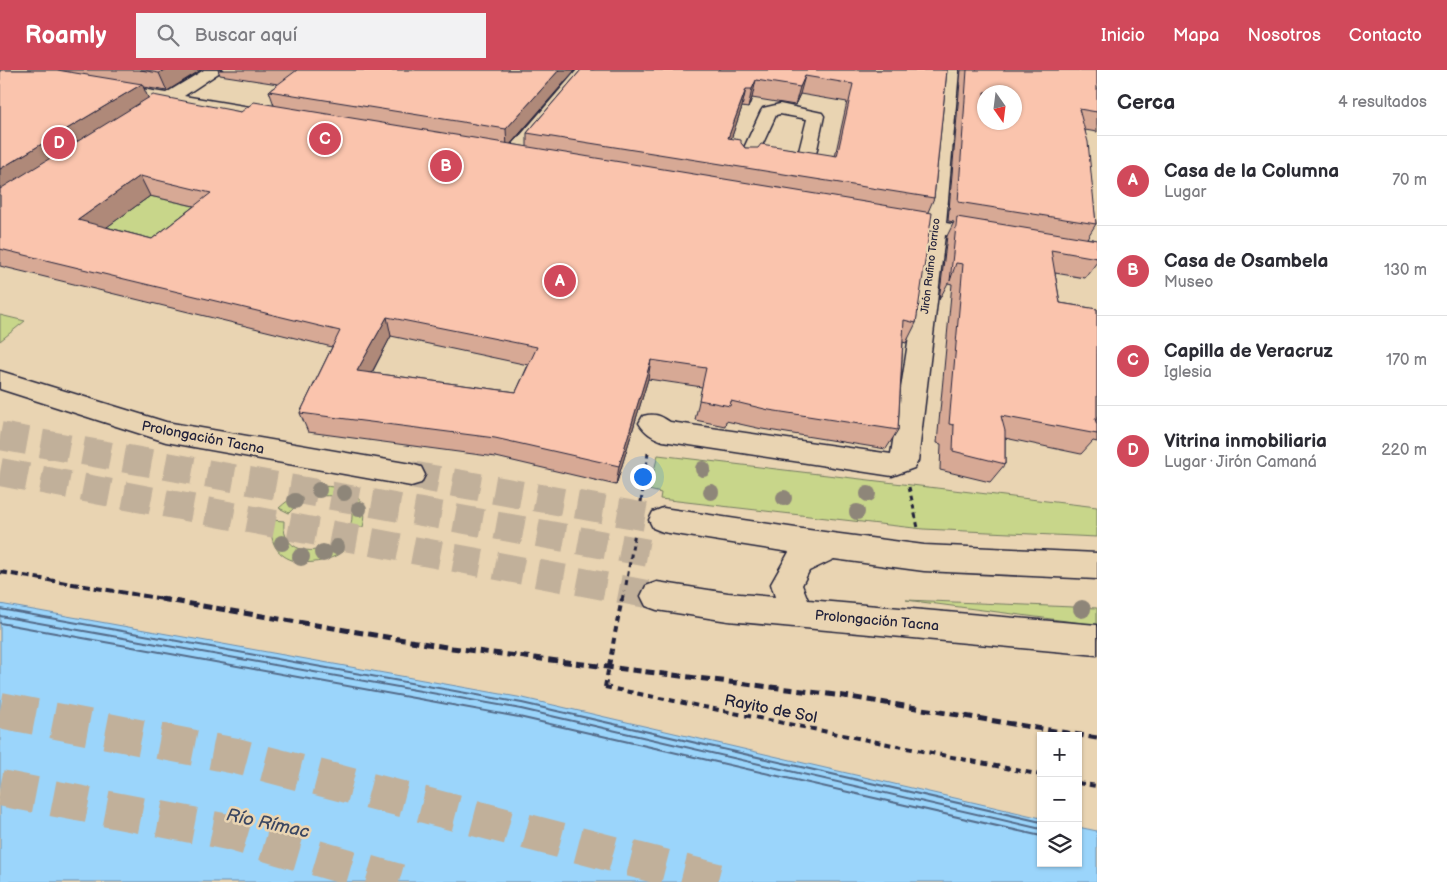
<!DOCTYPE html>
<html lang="es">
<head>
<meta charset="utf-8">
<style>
	body { margin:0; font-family:"Balsamiq Sans",sans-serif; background:#f2f2f3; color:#2b2b33 }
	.controls { position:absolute; right:15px; bottom:15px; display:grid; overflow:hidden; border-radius:0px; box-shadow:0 1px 4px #0004 }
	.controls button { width:45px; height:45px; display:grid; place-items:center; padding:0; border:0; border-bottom:1px solid #e1e1e2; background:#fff; color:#2b2b33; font:25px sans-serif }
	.compass { position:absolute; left:977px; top:15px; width:45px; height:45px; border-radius:50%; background:#fff; box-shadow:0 1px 4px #0004; rotate:166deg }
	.you { position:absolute; left:642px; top:406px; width:18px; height:18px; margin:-12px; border:4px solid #fff; border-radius:50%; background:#1a73e8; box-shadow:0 0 0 8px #1a73e833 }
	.badge { display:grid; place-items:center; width:32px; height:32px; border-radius:50%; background:#d1495b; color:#fff; font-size:16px; font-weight:700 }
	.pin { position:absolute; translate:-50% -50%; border:2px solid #fff; box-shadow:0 1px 5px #0006 }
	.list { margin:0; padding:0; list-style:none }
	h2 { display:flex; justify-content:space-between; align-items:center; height:65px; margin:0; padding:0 20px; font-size:21px }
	h2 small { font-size:16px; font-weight:400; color:#7c7c81 }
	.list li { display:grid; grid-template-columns:32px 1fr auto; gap:15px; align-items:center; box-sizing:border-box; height:90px; padding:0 20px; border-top:1px solid #e1e1e2 }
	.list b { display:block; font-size:19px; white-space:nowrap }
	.list p { margin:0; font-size:16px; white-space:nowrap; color:#7c7c81 }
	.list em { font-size:16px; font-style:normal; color:#7c7c81 }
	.icon { flex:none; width:28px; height:28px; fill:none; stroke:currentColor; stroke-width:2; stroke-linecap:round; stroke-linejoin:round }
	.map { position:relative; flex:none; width:1097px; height:812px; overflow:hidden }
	header { display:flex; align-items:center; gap:30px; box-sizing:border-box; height:70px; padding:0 25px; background:#d1495b; color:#fff }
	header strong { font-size:24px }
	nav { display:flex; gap:28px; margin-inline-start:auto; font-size:18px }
	.search { width:350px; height:45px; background:#f2f2f3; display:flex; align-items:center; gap:12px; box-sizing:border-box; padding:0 18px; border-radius:0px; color:#7c7c81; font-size:19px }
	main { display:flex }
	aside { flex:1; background:#fff }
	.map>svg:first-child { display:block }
</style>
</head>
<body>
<header>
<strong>Roamly</strong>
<div class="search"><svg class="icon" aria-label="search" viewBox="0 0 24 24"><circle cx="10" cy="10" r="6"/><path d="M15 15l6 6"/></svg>Buscar aquí</div>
<nav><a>Inicio</a><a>Mapa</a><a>Nosotros</a><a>Contacto</a></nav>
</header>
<main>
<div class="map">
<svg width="1097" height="812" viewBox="0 0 1097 812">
	<rect width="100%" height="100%" fill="#e9d4b2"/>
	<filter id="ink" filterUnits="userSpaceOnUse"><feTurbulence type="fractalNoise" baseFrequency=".02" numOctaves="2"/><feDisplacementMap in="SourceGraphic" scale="10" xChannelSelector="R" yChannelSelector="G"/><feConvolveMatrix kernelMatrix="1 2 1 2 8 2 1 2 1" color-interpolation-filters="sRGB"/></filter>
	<g filter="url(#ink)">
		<g fill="#c8d68a" stroke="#757c62">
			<path d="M150 126 219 142 161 189 89 170Z"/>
			<path d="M0 245 25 251 0 271Z"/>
			<path d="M658 385 1097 437V467L923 459 660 429 661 423 649 420Z"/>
			<path d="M319 416C344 416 372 425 363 457H350C363 418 310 418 289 443L279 438C291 427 303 421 319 416Z"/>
			<path d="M272 450 284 451C280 487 325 487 343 467L353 473C327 502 263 502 272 450Z"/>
			<path d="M906 530 1097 538V555Z"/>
		</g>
		<path fill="#9bd5fb" stroke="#6b8dae" d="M0 534 523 628 1041 748V793H1078V757L1097 761V812H0Z"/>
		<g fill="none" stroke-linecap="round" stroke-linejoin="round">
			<g stroke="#526a88" stroke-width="2">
				<path d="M0 539 522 633 1041 752"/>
				<path d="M0 546 521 639 1041 759"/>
				<path d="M0 553 519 647 1041 766"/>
			</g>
			<g stroke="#c1b09a" stroke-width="28" stroke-dasharray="28 14" stroke-linecap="butt">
				<path d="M0 366 660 485"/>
				<path d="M0 402 657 526"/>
				<path d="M411 405 663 450"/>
			</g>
			<g stroke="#c1b09a" stroke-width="36" stroke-dasharray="36 18" stroke-linecap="butt">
				<path d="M0 640 236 686 721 812"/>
				<path d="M0 718 228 762 399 812"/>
			</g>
			<g stroke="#22223b" stroke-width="3">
				<g id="minor">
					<path d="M204 0H223L184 26 280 42 286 44 288 47 286 50 280 52 172 34 162 38 156 36 154 33 155 31 110 24 104 22 102 19 104 16 110 14 166 23Z"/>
					<path d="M577 0H593L518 90 512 91 506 90 503 86 506 82Z"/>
					<path d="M943 0H959L946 153 994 162 997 166 994 170 987 172 945 165 918 391 914 398 892 406 663 371C652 367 645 363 639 353L643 346C654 343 660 345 670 352L891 384 925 161 887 154 884 150 887 146 894 144 927 150Z"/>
					<path d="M780 34 822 43 824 46 816 84C806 98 782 90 769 87L766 83 769 79 775 78 799 81 807 49 780 44 776 45 753 95 747 96 741 95 738 91 761 41 763 38Z"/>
					<path d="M0 301 166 352 411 394 421 397 425 405 421 413 411 416 166 372 0 319Z"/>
					<path d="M663 438 809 460 924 475 1097 483V509L924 501 834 489 809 501 802 515 808 530 1097 555V585L728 551 657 540 646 536 641 526 646 516 657 512 728 523 775 527 771 514 789 482 663 462 653 458 649 450 653 442Z"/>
				</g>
			</g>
			<g stroke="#22223b" stroke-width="3" stroke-dasharray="5 4" stroke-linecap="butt">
				<path d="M909 417 918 458"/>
				<path d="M641 432 648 383"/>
				<path d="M626 515 635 462"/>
				<path d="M622 530 624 521"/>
			</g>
			<g stroke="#22223b" stroke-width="4" stroke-dasharray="6 5" stroke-linecap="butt">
				<path d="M617 553 622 529"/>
				<path d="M605 617 1041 705"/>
				<path d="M1078 713 1097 716"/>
			</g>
			<use href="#minor" fill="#e9d4b2" fill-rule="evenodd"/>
			<path stroke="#22223b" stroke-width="4" stroke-dasharray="8 4" stroke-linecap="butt" d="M0 502 169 530"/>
			<path stroke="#22223b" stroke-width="5" stroke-dasharray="9 5" stroke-linecap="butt" d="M161 529 452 578 844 626 1097 668"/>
			<path stroke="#22223b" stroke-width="4" stroke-dasharray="6 5" stroke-linecap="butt" d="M605 617 617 553"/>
		</g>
		<g fill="#8e8679">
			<circle cx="703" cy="399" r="8"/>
			<circle cx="319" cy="420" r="8"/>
			<circle cx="711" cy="422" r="8"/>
			<circle cx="344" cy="423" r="8"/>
			<circle cx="868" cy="424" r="8"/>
			<circle cx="784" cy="428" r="8"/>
			<circle cx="295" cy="431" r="8"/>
			<circle cx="359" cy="439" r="8"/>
			<circle cx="857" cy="442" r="8"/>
			<circle cx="282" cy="473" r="8"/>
			<circle cx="337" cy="477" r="8"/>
			<circle cx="323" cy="483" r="9"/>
			<circle cx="301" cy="487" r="9"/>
			<circle cx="1082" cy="539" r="9"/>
		</g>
		<g fill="#d7a995" stroke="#22223b" fill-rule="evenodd">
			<path d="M0 0H201L167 21 143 17 148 29 241 42 274 35 269 21 278 14 220 5 218 0H575L511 74 527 77V63L581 0H947L934 128 928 142 916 253 906 273 903 272 898 360 886 379 762 359 726 351 725 356 695 350 702 317 648 309 616 415 496 387 308 362 300 343 332 277 0 196ZM800 24 847 32 835 86 745 78 741 73 731 69 742 37 748 38 752 28 795 35ZM150 126 194 136 152 169 106 157ZM391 266 528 295 516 322 372 303Z"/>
			<path d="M961 0H1097V62L1085 60 1096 154 1087 168 1097 170V192L1085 208 1055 203 1060 233 1097 239V372L1093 371 1081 384 1005 368V394L990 412 940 400 941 374 937 373 952 214 948 213 939 230 947 166 954 152 948 151Z"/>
		</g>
		<g fill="#af8979" stroke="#22223b">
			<path d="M164 0H201L167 21 159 3Z"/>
			<path d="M559 0H575L507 78 506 59Z"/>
			<path d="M805 6 800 24 795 35 800 17Z"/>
			<path d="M756 10 752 28 748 38 752 19Z"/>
			<path d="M142 14 150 32 0 126V99Z"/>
			<path d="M746 19 742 37 725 87 728 68Z"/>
			<path d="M140 106 150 126 89 170 78 150Z"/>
			<path d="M387 247 391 266 362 321 357 301Z"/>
			<path d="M651 290 648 309 616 415 619 396Z"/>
		</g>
		<g fill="#fac4ad" stroke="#22223b" fill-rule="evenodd">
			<path d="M0 0H57L142 14 0 99Z"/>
			<path d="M140 0H164L159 3Z"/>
			<path d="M297 0H559L506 59 269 21Z"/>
			<path d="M581 0H947L934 128 527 63ZM805 6 853 14 837 86 761 74 758 78H745L741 73V70L728 68 746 19H752L756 10 800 17Z"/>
			<path d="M967 0H1097V42L1079 39 1088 72 1096 154 958 132ZM984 22H1014V52H984Z"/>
			<path d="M153 25 241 42 254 32 932 143 916 253 904 250 898 360 769 340 731 331 730 336 699 330 706 298 651 290 619 396 495 368 300 343 340 261 0 179V119ZM140 106 211 123 152 169 78 150ZM387 247 537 277 516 322 357 301Z"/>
			<path d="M957 147 1097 170V188L1051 180 1060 233 1097 239V349H1095L1097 355V364L1001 346 1005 361V394L953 381 954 355 949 354 963 194 956 193 950 211Z"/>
		</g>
	</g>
	<g text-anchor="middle" stroke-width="5" stroke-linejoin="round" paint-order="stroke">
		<g font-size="11" fill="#22223b" stroke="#e9d4b2">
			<text transform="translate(930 196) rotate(-83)" y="4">Jirón Rufino Torrico</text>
		</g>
		<g font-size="14" fill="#22223b" stroke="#e9d4b2">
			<text transform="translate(203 367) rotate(11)" y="5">Prolongación Tacna</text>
			<text transform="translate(877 550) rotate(5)" y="5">Prolongación Tacna</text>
		</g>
		<g font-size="16" fill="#22223b" stroke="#e9d4b2">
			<text transform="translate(771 638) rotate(11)" y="6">Rayito de Sol</text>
		</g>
		<g font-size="18" font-style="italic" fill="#3a4661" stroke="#e9d4b2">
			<text transform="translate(268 753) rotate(12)" y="6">Río Rímac</text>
		</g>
	</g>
</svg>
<div class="controls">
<button>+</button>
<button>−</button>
<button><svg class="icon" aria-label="layers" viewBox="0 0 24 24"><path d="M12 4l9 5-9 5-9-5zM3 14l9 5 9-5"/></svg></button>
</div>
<svg class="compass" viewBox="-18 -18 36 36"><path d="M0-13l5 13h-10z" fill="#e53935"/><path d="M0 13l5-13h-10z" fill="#7c7c81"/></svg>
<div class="you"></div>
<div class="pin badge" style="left:560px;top:211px">A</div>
<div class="pin badge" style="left:446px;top:96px">B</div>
<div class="pin badge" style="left:325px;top:69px">C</div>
<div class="pin badge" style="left:59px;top:73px">D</div>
</div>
<aside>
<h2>Cerca<small>4 resultados</small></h2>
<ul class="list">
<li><span class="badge">A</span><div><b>Casa de la Columna</b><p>Lugar</p></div><em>70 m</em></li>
<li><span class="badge">B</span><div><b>Casa de Osambela</b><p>Museo</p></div><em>130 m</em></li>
<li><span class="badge">C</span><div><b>Capilla de Veracruz</b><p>Iglesia</p></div><em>170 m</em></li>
<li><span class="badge">D</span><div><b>Vitrina inmobiliaria</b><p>Lugar · Jirón Camaná</p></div><em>220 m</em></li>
</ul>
</aside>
</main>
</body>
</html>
